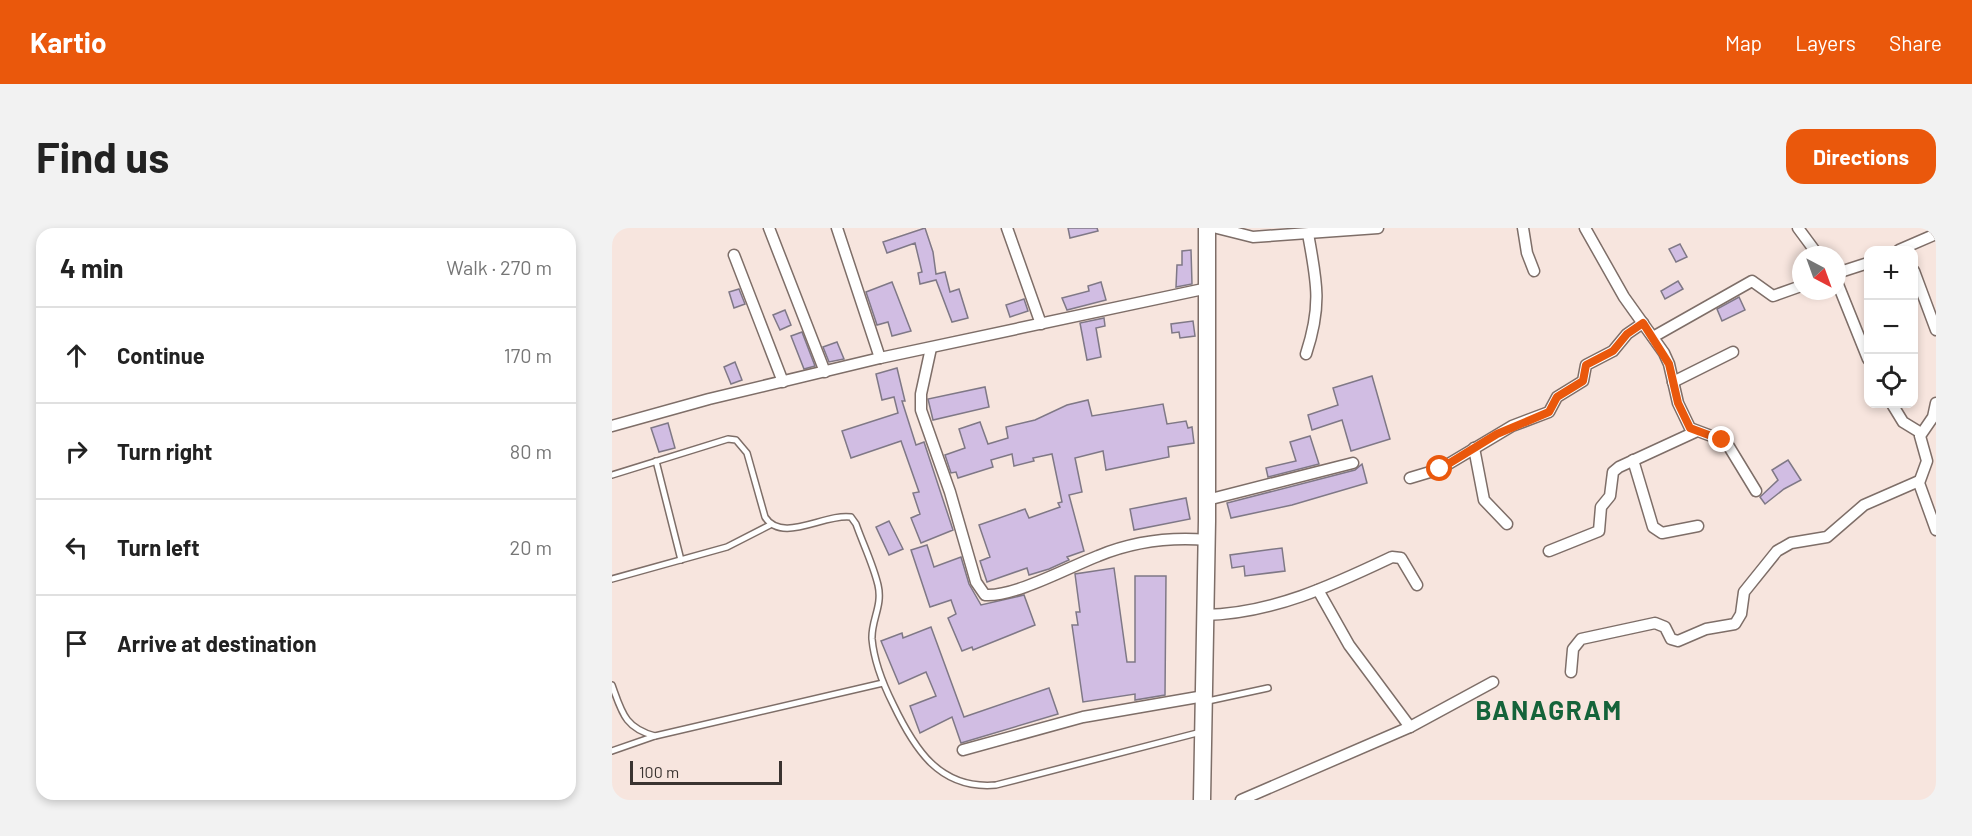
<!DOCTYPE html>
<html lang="en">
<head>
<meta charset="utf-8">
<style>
	body { margin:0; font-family:Barlow,sans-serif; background:#f2f2f2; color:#222 }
	.controls { position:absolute; right:18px; top:18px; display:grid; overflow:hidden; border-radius:12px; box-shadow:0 3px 9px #0003 }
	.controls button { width:54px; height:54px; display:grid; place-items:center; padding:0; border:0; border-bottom:2px solid #e0e0e0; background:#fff; color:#222; font:30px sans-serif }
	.compass { position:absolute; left:1180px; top:18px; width:54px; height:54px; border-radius:50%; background:#fff; box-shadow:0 3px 9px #0003; rotate:139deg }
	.scale { position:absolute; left:18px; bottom:15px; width:152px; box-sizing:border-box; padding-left:6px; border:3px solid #3a3330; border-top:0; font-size:16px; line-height:21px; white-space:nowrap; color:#3a3330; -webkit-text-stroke:4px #f7e5de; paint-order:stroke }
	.stop { position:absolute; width:18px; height:18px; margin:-14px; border:4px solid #ea580c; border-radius:50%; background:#fff }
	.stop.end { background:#ea580c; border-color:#fff; box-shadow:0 2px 6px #0008 }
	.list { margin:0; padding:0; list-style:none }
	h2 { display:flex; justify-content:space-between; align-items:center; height:78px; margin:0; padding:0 24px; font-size:26px }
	h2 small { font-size:20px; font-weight:400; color:#767676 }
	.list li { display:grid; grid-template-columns:39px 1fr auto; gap:18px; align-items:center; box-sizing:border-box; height:96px; padding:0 24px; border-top:2px solid #e0e0e0 }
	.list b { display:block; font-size:22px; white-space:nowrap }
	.list em { font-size:20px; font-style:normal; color:#767676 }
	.icon { flex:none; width:33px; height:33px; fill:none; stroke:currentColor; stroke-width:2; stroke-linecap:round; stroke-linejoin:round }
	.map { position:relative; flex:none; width:1324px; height:572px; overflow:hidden; border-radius:18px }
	header { display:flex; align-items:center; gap:36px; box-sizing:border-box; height:84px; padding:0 30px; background:#ea580c; color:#fff }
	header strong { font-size:28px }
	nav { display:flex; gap:33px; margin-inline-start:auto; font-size:21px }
	.intro { display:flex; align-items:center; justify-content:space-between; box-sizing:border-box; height:144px; padding:0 36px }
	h1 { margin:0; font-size:42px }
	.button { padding:15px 27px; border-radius:18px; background:#ea580c; color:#fff; font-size:21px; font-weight:700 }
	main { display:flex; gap:36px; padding:0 36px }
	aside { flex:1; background:#fff; border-radius:18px; box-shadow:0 3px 9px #0003 }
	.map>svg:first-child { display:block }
</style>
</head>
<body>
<header>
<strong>Kartio</strong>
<nav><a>Map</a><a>Layers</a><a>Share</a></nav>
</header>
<div class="intro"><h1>Find us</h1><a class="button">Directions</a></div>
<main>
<aside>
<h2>4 min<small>Walk · 270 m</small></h2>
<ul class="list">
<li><svg class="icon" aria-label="ahead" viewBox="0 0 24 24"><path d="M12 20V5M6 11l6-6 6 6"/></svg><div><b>Continue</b></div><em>170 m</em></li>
<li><svg class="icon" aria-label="right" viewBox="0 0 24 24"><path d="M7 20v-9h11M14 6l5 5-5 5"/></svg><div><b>Turn right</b></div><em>80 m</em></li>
<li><svg class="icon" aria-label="left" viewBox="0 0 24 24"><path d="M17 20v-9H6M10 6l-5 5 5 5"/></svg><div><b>Turn left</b></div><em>20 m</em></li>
<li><svg class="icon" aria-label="arrive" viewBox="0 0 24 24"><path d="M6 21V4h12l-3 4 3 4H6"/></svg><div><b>Arrive at destination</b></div></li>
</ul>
</aside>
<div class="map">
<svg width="1324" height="572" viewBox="0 0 1324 572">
	<rect width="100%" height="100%" fill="#f7e5de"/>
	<g fill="#d1bde3" stroke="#7f7886" stroke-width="1.5">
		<path d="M313 0 321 24 324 46 333 44 338 64 347 61 356 90 340 94 324 52 308 56 306 45 310 44 303 15 275 25 271 14Z"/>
		<path d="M456 0H485L486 3 458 10Z"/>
		<path d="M1068 16 1075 29 1064 34 1057 21Z"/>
		<path d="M579 22 580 56 564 59 565 37H570V23Z"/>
		<path d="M1066 53 1071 61 1053 71 1049 63Z"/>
		<path d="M280 54 299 103 280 108 276 94 265 97 254 64Z"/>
		<path d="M489 54 494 72 455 82 450 70 477 63 476 58Z"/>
		<path d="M127 61 133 76 122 80 117 64Z"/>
		<path d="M1127 69 1133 82 1110 93 1105 81Z"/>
		<path d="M412 71 416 83 398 89 394 77Z"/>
		<path d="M173 82 179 97 168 102 161 87Z"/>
		<path d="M492 90 493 98 484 100 489 129 475 132 468 95Z"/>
		<path d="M581 93 583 108 568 110 567 104 560 105 559 96Z"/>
		<path d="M190 104 203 138 192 141 179 108Z"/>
		<path d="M225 114 232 131 217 134 211 119Z"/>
		<path d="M123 134 130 152 119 156 112 139Z"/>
		<path d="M285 140 293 173H290L304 217 312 214 341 302 309 315 299 290 308 286 301 265 307 264 289 213 239 230 230 203 286 185 282 169 270 172 264 146Z"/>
		<path d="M760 148 778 211 739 223 730 192 700 202 696 187 726 177 721 160Z"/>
		<path d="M373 159 377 179 321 192 316 171Z"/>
		<path d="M476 172 480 188 551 176 555 196 574 193 576 200 580 199 582 215 556 219 557 229 494 242 491 223 463 230 470 264 457 267 472 323 455 329 457 332 437 341 417 347 415 340 375 354 368 333 378 329 367 297 413 281 417 290 448 279 446 275 450 274 440 226 421 230 422 233 402 238 400 226 379 232 381 239 346 250 344 244 339 245 333 227 353 220 347 201 368 194 376 216 396 210 394 199 423 192 455 177Z"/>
		<path d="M56 195 63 220 47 224 39 200Z"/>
		<path d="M698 208 707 236 656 249 654 240 684 233 678 214Z"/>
		<path d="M1176 232 1189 252 1172 261 1153 276 1148 269 1166 252 1160 242Z"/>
		<path d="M750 236 755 255 680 277 619 290 615 275 743 242Z"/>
		<path d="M574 270 578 291 522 302 518 281Z"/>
		<path d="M277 293 291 321 277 327 264 299Z"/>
		<path d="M315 317 322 339 349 329 357 356 369 377 412 367 423 397 361 422 360 419 350 423 336 390 344 386 339 372 318 379 299 322Z"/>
		<path d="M670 320 673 343 633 348 632 338 620 340 618 327Z"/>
		<path d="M502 340 515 434H523V348H554L553 467 523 472V466L471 474 460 397H466L464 384H468L463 346Z"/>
		<path d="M319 399 352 489 437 460 446 486 349 515 340 489 308 505 298 478 324 468 314 444 287 456 269 413 290 405 291 410Z"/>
	</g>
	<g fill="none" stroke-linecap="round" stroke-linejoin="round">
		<g stroke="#7e6e68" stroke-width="8">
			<g id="service">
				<path d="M44 233 69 332"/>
				<path d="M0 247 116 211 124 212 135 225 153 289C170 316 213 285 239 289L244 296C251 316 261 336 266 357 271 378 259 392 260 411 262 433 271 456 281 476 302 520 327 562 384 557L589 504"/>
				<path d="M0 351 115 319 158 297"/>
				<path d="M0 457C10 485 13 500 43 508L271 455"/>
				<path d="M596 473 656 460"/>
				<path d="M0 523 43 508"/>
			</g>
		</g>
		<g stroke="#7e6e68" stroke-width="13">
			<g id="minor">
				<path d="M157 0 213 144"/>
				<path d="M225 0 268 130"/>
				<path d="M395 0 429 96"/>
				<path d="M605 0 641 9 766 0"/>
				<path d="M911 0 915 25 922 43"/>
				<path d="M973 0 1012 69 1052 125 1057 136 1066 175 1078 200 1110 212 1116 217 1144 263"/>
				<path d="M1186 0 1206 27"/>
				<path d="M1287 22 1324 6"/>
				<path d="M122 27 171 154"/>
				<path d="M1302 43 1324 102"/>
				<path d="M1225 45 1256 35"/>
				<path d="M1225 54 1256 131"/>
				<path d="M1041 109 1140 53 1161 68 1189 58"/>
				<path d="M319 120 309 166V182L338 264 364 354 373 367C403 369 457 339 486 328 520 314 559 309 595 312"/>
				<path d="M694 126C710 78 705 54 696 6"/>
				<path d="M1061 154 1121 124"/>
				<path d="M1324 175 1321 189 1308 208 1315 233 1307 255 1324 302"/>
				<path d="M1280 176 1291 194 1309 205"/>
				<path d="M0 198 97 171 268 130 596 60"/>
				<path d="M862 220 872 272 895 296"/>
				<path d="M1021 232 1041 299 1050 305 1086 298"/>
				<path d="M798 250 828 241 900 198 937 184 945 169 971 153 974 137 1001 123 1015 106 1031 95"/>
				<path d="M595 272 741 235"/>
				<path d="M937 323 987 303 989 279 998 268 1001 244 1007 239 1083 204"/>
				<path d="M706 362 737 417 798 499"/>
				<path d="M592 387C660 386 721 357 780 329L789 330 805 357"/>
				<path d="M959 444 961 421 969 411 1043 395 1053 399 1059 411 1066 413 1094 401 1123 396 1129 386 1132 364 1165 323 1179 315 1215 309 1252 277 1307 253"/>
				<path d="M351 522 471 489 592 468"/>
				<path d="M629 572 798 499 881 454"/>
			</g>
		</g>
		<g stroke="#7e6e68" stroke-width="19">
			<path id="secondary" d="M590 572 595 293V0"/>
		</g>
		<use href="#service" stroke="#fff" stroke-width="5"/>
		<use href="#minor" stroke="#fff" stroke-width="10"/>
		<use href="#secondary" stroke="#fff" stroke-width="16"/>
	</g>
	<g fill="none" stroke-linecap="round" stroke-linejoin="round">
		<path stroke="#ea580c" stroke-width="8" d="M828 241 885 206 937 184 945 169 971 153 974 137 1001 123 1015 106 1031 95 1057 136 1066 175 1078 200 1110 212"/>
	</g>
	<g text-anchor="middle" stroke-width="4.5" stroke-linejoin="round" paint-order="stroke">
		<g font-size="26" font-weight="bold" letter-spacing="1.5" fill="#15633a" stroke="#f7e5de">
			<text x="937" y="492">BANAGRAM</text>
		</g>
	</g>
</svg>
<div class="controls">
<button>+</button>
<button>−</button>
<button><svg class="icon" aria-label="locate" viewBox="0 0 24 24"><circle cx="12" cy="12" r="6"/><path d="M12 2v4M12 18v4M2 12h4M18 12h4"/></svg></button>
</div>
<svg class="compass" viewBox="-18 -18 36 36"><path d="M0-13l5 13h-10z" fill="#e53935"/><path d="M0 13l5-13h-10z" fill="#767676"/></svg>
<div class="scale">100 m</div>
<div class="stop" style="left:828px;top:241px"></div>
<div class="stop end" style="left:1110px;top:212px"></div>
</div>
</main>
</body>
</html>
